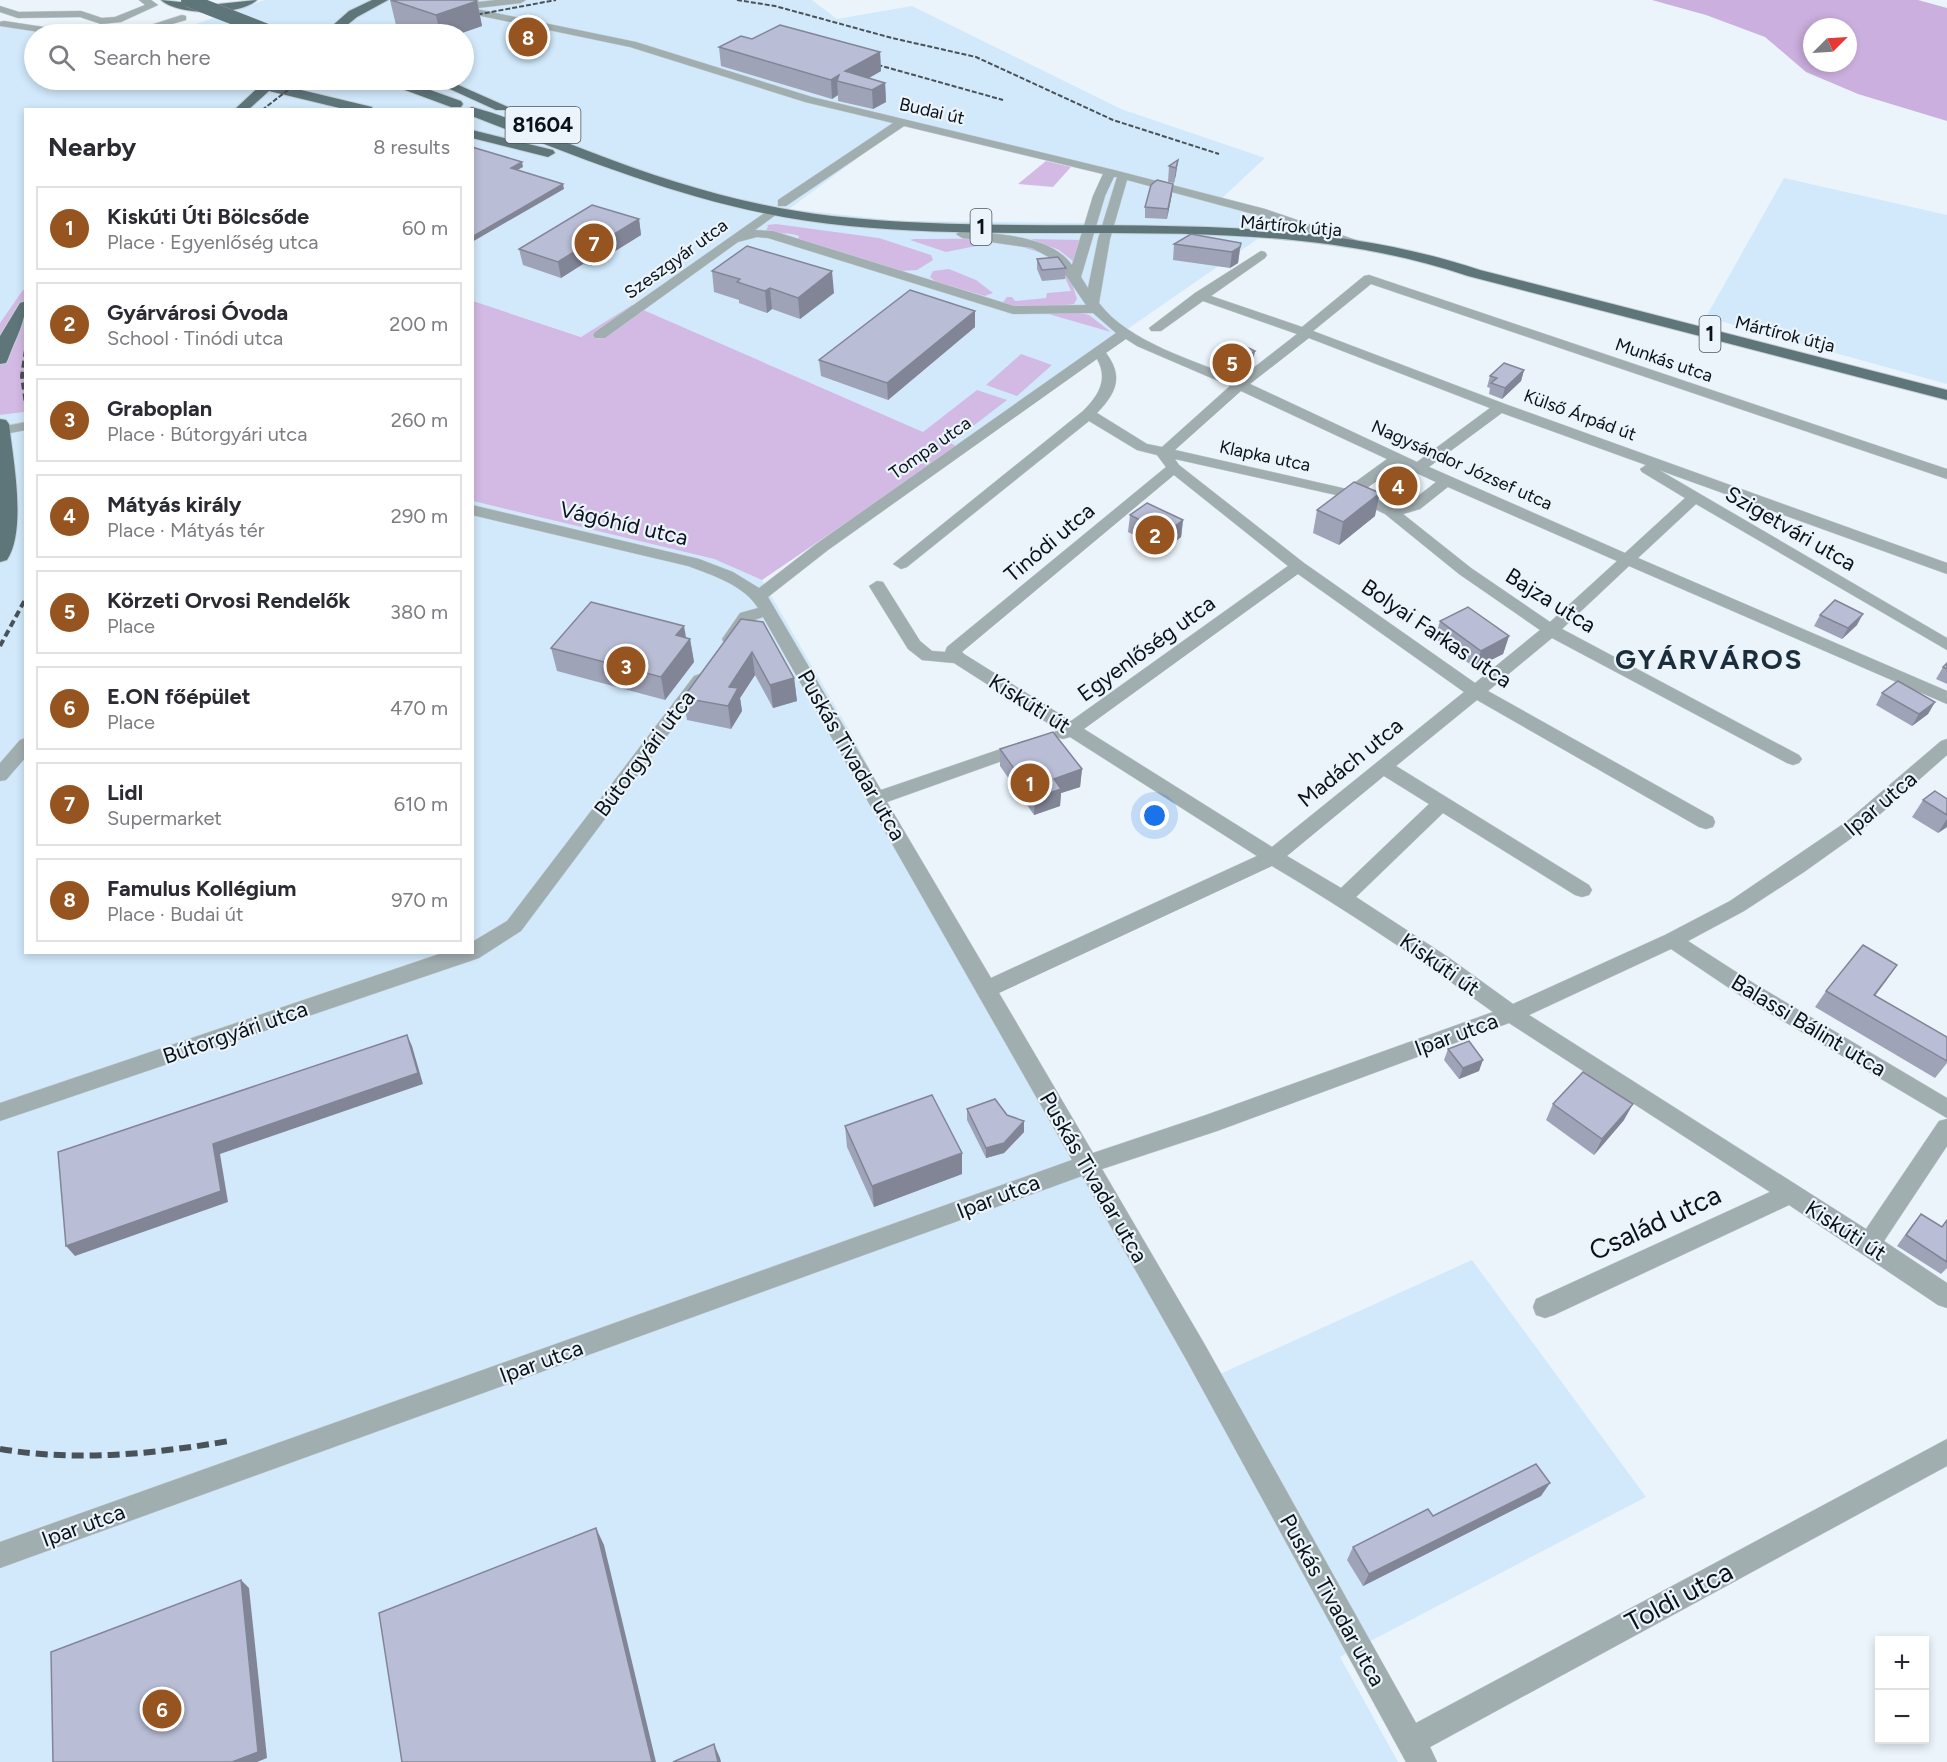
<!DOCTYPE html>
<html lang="en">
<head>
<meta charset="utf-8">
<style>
	body { margin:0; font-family:Figtree,sans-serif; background:#f2f2f3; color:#2b2b33 }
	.controls { position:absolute; right:18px; bottom:18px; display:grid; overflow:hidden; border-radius:0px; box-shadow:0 3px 9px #0003 }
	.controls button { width:54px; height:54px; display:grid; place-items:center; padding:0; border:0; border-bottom:2px solid #e1e1e2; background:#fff; color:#2b2b33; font:30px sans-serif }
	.compass { position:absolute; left:1803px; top:18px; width:54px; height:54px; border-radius:50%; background:#fff; box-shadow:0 3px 9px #0003; rotate:66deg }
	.you { position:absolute; left:1155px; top:816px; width:21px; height:21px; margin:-15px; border:4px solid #fff; border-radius:50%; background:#1a73e8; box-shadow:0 0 0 9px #1a73e833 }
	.badge { display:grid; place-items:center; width:39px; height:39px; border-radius:50%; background:#955420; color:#fff; font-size:20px; font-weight:700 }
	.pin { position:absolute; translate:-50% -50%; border:3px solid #fff; box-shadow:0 2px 6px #0006 }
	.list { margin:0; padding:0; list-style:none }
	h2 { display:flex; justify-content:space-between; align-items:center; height:78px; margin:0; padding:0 24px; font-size:26px }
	h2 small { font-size:20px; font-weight:400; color:#7c7c81 }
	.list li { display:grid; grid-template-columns:39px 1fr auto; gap:18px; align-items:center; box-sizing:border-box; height:84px; margin:0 12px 12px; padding:0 12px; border:2px solid #e1e1e2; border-radius:0px }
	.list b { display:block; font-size:22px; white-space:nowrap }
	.list p { margin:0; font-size:20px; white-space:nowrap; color:#7c7c81 }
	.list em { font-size:20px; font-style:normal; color:#7c7c81 }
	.icon { flex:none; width:33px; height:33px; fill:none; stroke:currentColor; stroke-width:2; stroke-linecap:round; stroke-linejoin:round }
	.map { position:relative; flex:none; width:1947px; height:1762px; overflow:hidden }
	.search { position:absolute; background:#fff; box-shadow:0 3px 9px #0003; left:24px; top:24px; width:450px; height:66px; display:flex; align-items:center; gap:15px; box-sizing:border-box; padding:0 21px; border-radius:33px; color:#7c7c81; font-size:22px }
	.panel { position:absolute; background:#fff; box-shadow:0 3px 9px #0003; left:24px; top:108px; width:450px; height:846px; border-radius:0px }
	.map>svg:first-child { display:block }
</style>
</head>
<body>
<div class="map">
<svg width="1947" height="1762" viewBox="0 0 1947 1762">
	<rect width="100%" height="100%" fill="#ebf4fb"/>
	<g fill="#d1e9fb" fill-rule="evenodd">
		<path d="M265 0H812L837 19 912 6 1121 109 1265 158 1220 200 1288 218 957 447 632 305 582 337 473 301 472 110H26L25 290 0 323V25L65 34H34V80H464V34H167ZM912 122 1108 171 1088 223 900 221 789 209 874 146Z"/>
		<path d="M1784 178 1947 215V384L1706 317Z"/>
		<path d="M25 412 26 952H472L473 501 714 559 762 580 849 730 1096 1193 1220 1374 1472 1260 1646 1497 1340 1657 1398 1762H0V415Z"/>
	</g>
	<g fill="#d3bae5">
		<path d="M1046 161 1071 167 1053 187 1018 184Z"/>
		<path d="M776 224 879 238 931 255 933 260 917 270 901 271 798 240 799 236C789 232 777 234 766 231L768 226 767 225Z"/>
		<path d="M914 239C950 240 1035 232 1060 261 1069 270 1073 287 1077 299L1074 304C1059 307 1015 311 1003 302L1007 297H1012L1015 301 1046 298 1047 293 1071 291 1058 262 1051 256 1016 245 996 242 946 252 910 240Z"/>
		<path d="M1031 239 1080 240 1074 262 1059 250Z"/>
		<path d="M949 269 976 280 993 293 985 296 936 282 930 277 933 271Z"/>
		<path d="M23 290H25V412L0 415V323Z"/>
		<path d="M473 301 581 337 632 305 923 432 977 390 1007 400 951 443 957 447 762 580 714 559 473 501Z"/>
		<path d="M1076 312 1089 315 1111 332 1045 313Z"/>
		<path d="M1021 354 1052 365 1017 396 986 385Z"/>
	</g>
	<path fill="#cbafdf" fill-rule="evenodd" d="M1652 0H1918L1947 8V121L1858 94 1806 72 1765 37 1706 15ZM1812 27H1848V63H1812Z"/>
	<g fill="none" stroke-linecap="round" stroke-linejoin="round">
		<g stroke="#c7d0d7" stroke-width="1">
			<g id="minor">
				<path d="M139 0H151L158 5 121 22 101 24 80 17 18 18 0 12V6L19 12 81 11 102 18 115 17 145 5Z"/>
				<path d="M414 0H433L636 42 812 97 1114 170 1265 209 1359 241 1361 244 1359 247H1351L1257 215 1127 180 1110 239 1099 303C1128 342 1195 361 1239 379L1297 334 1203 301 1161 331H1151L1149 328 1195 293 1261 251 1265 252 1267 255 1265 258 1211 296 1302 327 1364 276 1369 275 1947 469V479L1371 284 1313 331 1505 404 1947 563V574L1659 470 1947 638V650L1696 504 1638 558 1947 691V704L1629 566 1562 629 1799 755 1802 759 1799 763 1793 765 1787 763 1552 638 1488 691 1713 817 1715 822 1713 827 1706 829 1699 827 1477 700 1396 766 1589 885 1592 890 1589 895 1582 897 1575 895 1443 813 1356 897 1448 957 1513 1004 1665 935 1730 901 1846 822 1941 741 1947 739V755L1860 832 1804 872 1744 911 1688 941 1755 984 1947 1098V1118L1741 996 1671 949 1529 1015 1866 1229 1939 1121 1947 1119V1146L1884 1241 1947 1283V1308L1938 1305 1789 1205 1554 1315 1545 1318 1536 1315 1533 1307 1536 1299 1770 1192 1509 1023 1217 1131 1102 1169 1205 1345 1416 1723 1947 1439V1466L1430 1747 1437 1762H1406L1187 1361 1082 1176 0 1568V1542L1072 1160 763 617 752 621 736 643H724L722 639 740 613 758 608C744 585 712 575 688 566L472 515V505L699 559 733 572 759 588 816 544 1116 333 1093 313 1013 314 768 238 757 237 738 242 605 338H595L593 335 595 332 773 207 777 208V214L755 230 773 231 1014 306 1086 305 1056 261 1032 248 962 238 956 234 962 230C996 235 1050 234 1072 265L1093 196 1103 174 904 126 786 206H778V200L893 123 805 102 630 47 419 3ZM1114 177H1117L1098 239 1088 288 1081 277 1105 196ZM1309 338 1490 408 1417 462 1250 384ZM1126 339 1137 346 1230 386 1162 447 1147 444 1097 413C1116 393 1124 377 1106 353ZM1097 359C1109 380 1098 396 1083 411L893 564 901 569 907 567 1089 421 1137 450 1157 455 1166 467 947 647 945 652 932 651 920 641 883 582 877 581 869 586 908 649 922 660 954 663 1057 729 1054 733 1057 737 1063 739 1070 737 1257 856 991 978 887 802 1030 751 1033 747 1030 743 1024 741 881 790 768 597 828 550ZM1241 391 1387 459 1354 483 1351 490 1175 450ZM1502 413 1646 465 1640 469 1642 472 1685 498 1625 553 1429 467ZM1175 459 1354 499 1385 514 1459 574 1540 630 1475 683 1304 563 1179 465ZM1399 465 1436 482C1408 504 1400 514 1367 494V488ZM1174 475 1288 566 1071 721 964 654 962 652ZM1448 487 1617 561 1550 622 1471 568 1403 514 1420 509ZM1298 574 1464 692 1272 847 1084 729ZM1384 776 1429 804 1341 888 1287 856ZM1272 866C1348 911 1421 960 1493 1012L1206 1115 1093 1153 999 993Z"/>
				<path d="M496 0H526L521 3 478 8 473 5 478 2Z"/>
				<path d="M182 15 186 16V20L137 34H123Z"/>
				<path d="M4 21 70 31 75 34H53L0 26V22Z"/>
				<path d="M26 422V430L0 435V427Z"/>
				<path d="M700 674 706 676 709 680 706 684 521 931 479 958 0 1121V1103L445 952H472V942L507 921 694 676Z"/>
				<path d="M26 738V757L6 780 0 781V763L20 740Z"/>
			</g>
		</g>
		<g stroke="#c7d0d7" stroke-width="2">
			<g id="major">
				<path d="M161 0 209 5 257 0C240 16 178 16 161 0Z"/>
				<path d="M372 0H388L357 17 336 34H323L349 11Z"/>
				<path d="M266 80H279L276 84 372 107 373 110H348L269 91 248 110H234Z"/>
				<path d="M384 80H402L461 101 463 104 461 107H451L386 83Z"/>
				<path d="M430 80H447L508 107 506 110H496Z"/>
				<path d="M472 107C511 117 550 137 588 151 668 182 747 206 832 216 1048 240 1270 200 1480 270L1947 390V400L1468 276C1270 209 1054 246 849 226 712 213 599 165 472 116V110H466Z"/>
				<path d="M472 130 553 150 555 153 548 157 472 138Z"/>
				<path d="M26 301C26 322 15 339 8 359L6 363 0 364V336L20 303Z"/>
				<path d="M0 419 6 420 9 424C13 458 27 530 7 560L0 562Z"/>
			</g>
		</g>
		<use href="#minor" fill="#a1aeb0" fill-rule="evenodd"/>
		<use href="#major" fill="#5e767a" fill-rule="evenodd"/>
		<g stroke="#495258" stroke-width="2" stroke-dasharray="5 2" stroke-linecap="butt">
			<path d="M737 0 775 6 892 38 976 57 1113 120 1219 154"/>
			<path d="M464 17 556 0"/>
			<path d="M401 34 429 26"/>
			<path d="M864 61 1003 100"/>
			<path d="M262 110 301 80"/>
		</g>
		<g stroke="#495258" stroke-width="4" stroke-dasharray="7 4" stroke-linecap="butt">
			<path d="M26 350 22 376 26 404"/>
			<path d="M0 646 26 598"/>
		</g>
		<path stroke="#495258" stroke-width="6" stroke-dasharray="12 6" stroke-linecap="butt" d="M0 1449C78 1462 152 1454 229 1441"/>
		<g stroke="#c7d0d7" stroke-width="14" stroke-linecap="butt">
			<path id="major-bridge" d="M188 0 275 34"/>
		</g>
		<use href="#major-bridge" stroke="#5e767a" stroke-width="14"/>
	</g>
	<g fill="#9fa3b8">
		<path d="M390 0 477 1 482 26 459 34H424L396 25Z"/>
		<path d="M752 39 880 52 881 71 869 78 885 83 886 102 873 109 838 101V95L832 99 721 66 719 47Z"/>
		<path d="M1178 160 1174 183 1168 182 1169 166Z"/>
		<path d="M1173 184 1172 194 1167 219 1145 218V207Z"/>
		<path d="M639 219 641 235 591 266 583 264 561 278 523 265 519 249Z"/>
		<path d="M1241 243 1238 263 1230 268 1173 260 1174 244Z"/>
		<path d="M1037 259 1066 268 1065 279 1042 281 1037 269Z"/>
		<path d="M712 271 834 293 800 319 772 309 767 313 739 303V300L714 292Z"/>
		<path d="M975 311V327L888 400 821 376 819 360Z"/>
		<path d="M1216 355 1253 362 1234 374 1215 365Z"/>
		<path d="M1524 370 1521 381 1502 399 1489 394 1490 388 1487 387 1490 376Z"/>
		<path d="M1317 510 1375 516 1339 545 1313 533Z"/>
		<path d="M1130 515 1183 520 1181 537 1164 550 1128 532Z"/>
		<path d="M1820 615 1857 625 1842 639 1814 626Z"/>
		<path d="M741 619 794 678 797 701 773 708 755 675 740 698 742 711 731 729 687 720 683 698Z"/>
		<path d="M1440 621 1509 636 1503 654 1475 668 1435 638Z"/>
		<path d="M686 638 690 639 694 662 665 700 557 671 551 648Z"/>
		<path d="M1947 663V684L1936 679 1943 667Z"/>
		<path d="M1882 693 1935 702 1928 714 1912 726 1876 705Z"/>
		<path d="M1000 749 1082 769 1080 787 1061 793 1060 806 1034 815 1000 766Z"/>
		<path d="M1947 799V827L1938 833 1912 817 1923 800Z"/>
		<path d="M1897 965 1875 996 1947 1037V1063L1935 1078 1815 1007 1826 991Z"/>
		<path d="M1448 1049 1479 1071 1459 1079 1444 1060Z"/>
		<path d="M1553 1104 1624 1120 1594 1155 1546 1120Z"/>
		<path d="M967 1109 1007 1115 1024 1121V1132L1004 1153 986 1158 967 1120Z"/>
		<path d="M845 1126 962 1174 874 1207 847 1147Z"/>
		<path d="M1921 1214 1941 1227 1947 1220V1268L1941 1274 1897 1246 1912 1225Z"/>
		<path d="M1541 1496 1363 1586 1347 1560 1353 1547 1433 1516Z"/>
	</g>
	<g fill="#828596">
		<path d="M477 1 482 26 459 34H440L436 15Z"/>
		<path d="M880 52 881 71 855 86 845 71Z"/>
		<path d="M839 75 837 81 838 95 832 99 831 80Z"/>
		<path d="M885 83 886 102 873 109 872 90Z"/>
		<path d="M1178 160 1176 175 1174 183 1176 168Z"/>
		<path d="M522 162 523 167 512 173 511 168Z"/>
		<path d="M563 184 564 189 472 242V237Z"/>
		<path d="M1173 184 1172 194 1167 219 1168 209Z"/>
		<path d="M639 219 641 235 591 266 588 250Z"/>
		<path d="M1240 247 1238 263 1230 268 1232 252Z"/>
		<path d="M580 248 583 264 561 278 558 262Z"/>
		<path d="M832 271 834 293 800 319 798 298Z"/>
		<path d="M770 288 772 309 767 313 765 291Z"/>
		<path d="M975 311V327L888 400 887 383Z"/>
		<path d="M1255 351 1253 362 1234 374 1235 363Z"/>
		<path d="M1524 370 1521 381 1502 399 1505 388Z"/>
		<path d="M1380 493 1375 516 1339 545 1343 522Z"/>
		<path d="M1183 520 1181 537 1164 550 1166 533Z"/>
		<path d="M1863 614 1857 625 1842 639 1848 628Z"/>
		<path d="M684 626 687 643 690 639 694 662 665 700 661 677 676 635Z"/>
		<path d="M1509 636 1503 654 1475 668 1481 651Z"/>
		<path d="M752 652 755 675 740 698 742 711 731 729 728 706 729 687Z"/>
		<path d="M794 678 797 701 773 708 770 685Z"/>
		<path d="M1935 702 1928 714 1912 726 1919 714Z"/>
		<path d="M1082 769 1080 787 1061 793 1060 806 1034 815 1035 798 1054 779Z"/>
		<path d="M1947 819V827L1938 833Z"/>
		<path d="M1897 965 1886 981 1862 1012 1874 995Z"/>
		<path d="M407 1035 412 1046 423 1084 220 1154 228 1202 75 1256 66 1246 213 1144Z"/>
		<path d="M1483 1060 1479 1071 1459 1079 1463 1068Z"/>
		<path d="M1633 1104 1624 1120 1594 1155 1602 1139Z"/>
		<path d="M1024 1121V1132L1004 1153 986 1158V1148Z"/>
		<path d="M962 1153V1174L874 1207 872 1186Z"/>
		<path d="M1550 1483 1541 1496 1363 1586 1369 1574Z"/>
		<path d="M596 1528 604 1545 656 1762H652Z"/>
		<path d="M241 1580 249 1588 267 1758 257 1762H232Z"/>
		<path d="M714 1744 720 1758 721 1762H718Z"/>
	</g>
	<g fill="#b9bed6" stroke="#828596" stroke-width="1.5">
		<path d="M391 0H474L477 1 436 15Z"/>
		<path d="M780 25 880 52 845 71 885 83 872 90 837 81 839 75 831 80 719 47 741 36 752 39Z"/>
		<path d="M472 147 522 162 511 168 563 184 472 237Z"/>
		<path d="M1178 160 1176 168 1169 166Z"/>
		<path d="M1157 180 1173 184 1168 209 1145 207 1151 185Z"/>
		<path d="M592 205 639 219 588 250 580 248 558 262 519 249Z"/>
		<path d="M1191 234 1241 243 1240 247 1232 252 1174 244Z"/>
		<path d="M747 246 832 271 798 298 770 288 765 291 737 282 740 279 712 271Z"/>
		<path d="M1058 257 1066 268 1042 270 1037 259Z"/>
		<path d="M910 290 975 311 887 383 819 360Z"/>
		<path d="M1236 342 1255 351 1235 363 1216 355Z"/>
		<path d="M1504 363 1524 370 1505 388 1491 383 1497 378 1490 376Z"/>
		<path d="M1354 482 1380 493 1343 522 1317 510Z"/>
		<path d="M1147 503 1183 520 1166 533 1130 515Z"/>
		<path d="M1835 600 1863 614 1848 628 1820 615Z"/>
		<path d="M591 602 684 626 676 635 690 639 661 677 551 648Z"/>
		<path d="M1468 607 1509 636 1481 651 1440 621Z"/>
		<path d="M741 619 763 622 794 678 770 685 752 652 729 687 738 688 728 706 683 698Z"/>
		<path d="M1947 663V669L1943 667Z"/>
		<path d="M1898 681 1935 702 1919 714 1882 693Z"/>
		<path d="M1053 732 1082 769 1054 779 1061 789 1035 798 1000 749Z"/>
		<path d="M1935 791 1947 799V815L1923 800Z"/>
		<path d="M1863 945 1897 965 1874 995 1947 1037V1061L1826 991Z"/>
		<path d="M407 1035 418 1073 213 1144 221 1191 66 1246 58 1152Z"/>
		<path d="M1469 1041 1483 1060 1463 1068 1448 1049Z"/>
		<path d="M1583 1072 1633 1104 1602 1139 1553 1104Z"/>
		<path d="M932 1095 962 1153 872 1186 845 1126Z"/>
		<path d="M995 1099 1007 1115 1024 1121 1004 1143 986 1148 967 1109Z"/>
		<path d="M1921 1214 1942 1227 1947 1220V1262L1906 1235Z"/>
		<path d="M1536 1464 1550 1483 1369 1574 1353 1547 1428 1509 1433 1516Z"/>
		<path d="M596 1528 652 1762H402L379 1613Z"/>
		<path d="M241 1580 258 1752 232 1762H53L51 1652Z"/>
		<path d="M714 1744 718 1762H673Z"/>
	</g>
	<g text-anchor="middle" stroke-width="4.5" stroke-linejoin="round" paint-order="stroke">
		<g font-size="18" fill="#0a1218" stroke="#ebf4fb">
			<text transform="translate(932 111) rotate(13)" y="6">Budai út</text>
			<text transform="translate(1291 226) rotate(5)" y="6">Mártírok útja</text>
			<text transform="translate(676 259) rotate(-36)" y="6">Szeszgyár utca</text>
			<text transform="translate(1785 334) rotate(14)" y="6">Mártírok útja</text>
			<text transform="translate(1664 360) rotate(19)" y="6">Munkás utca</text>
			<text transform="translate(1580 415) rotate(20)" y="6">Külső Árpád út</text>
			<text transform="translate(930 448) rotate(-35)" y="6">Tompa utca</text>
			<text transform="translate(1265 456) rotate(12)" y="6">Klapka utca</text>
			<text transform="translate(1462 465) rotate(24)" y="6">Nagysándor József utca</text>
		</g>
		<g fill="#ebf4fb" stroke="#4e565c" stroke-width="1.5">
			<rect x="505.5" y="107" width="75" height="36" rx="4.5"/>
			<rect x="970.5" y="209" width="21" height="36" rx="4.5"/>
			<rect x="1699.5" y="316" width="21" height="36" rx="4.5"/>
		</g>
		<g font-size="21" font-weight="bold" fill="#0a1218">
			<text x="543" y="132">81604</text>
			<text x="981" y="234">1</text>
			<text x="1710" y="341">1</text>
		</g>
		<g font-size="22" fill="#0a1218" stroke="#ebf4fb">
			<text transform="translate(624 523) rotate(13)" y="8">Vágóhíd utca</text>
			<text transform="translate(1791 528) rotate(30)" y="8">Szigetvári utca</text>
			<text transform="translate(1049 542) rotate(-40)" y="8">Tinódi utca</text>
			<text transform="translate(1551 600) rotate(32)" y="8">Bajza utca</text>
			<text transform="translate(1437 633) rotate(34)" y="8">Bolyai Farkas utca</text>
			<text transform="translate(1146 648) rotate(-36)" y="8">Egyenlőség utca</text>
			<text transform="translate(1030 703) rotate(32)" y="8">Kiskúti út</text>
			<text transform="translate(644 753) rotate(-53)" y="8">Bútorgyári utca</text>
			<text transform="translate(852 755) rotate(60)" y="8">Puskás Tivadar utca</text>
			<text transform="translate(1350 762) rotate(-39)" y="8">Madách utca</text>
			<text transform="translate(1880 803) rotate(-40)" y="8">Ipar utca</text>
			<text transform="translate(1440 964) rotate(35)" y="8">Kiskúti út</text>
			<text transform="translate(1809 1025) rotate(31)" y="8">Balassi Bálint utca</text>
			<text transform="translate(235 1032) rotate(-19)" y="8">Bútorgyári utca</text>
			<text transform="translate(1456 1034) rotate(-20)" y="8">Ipar utca</text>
			<text transform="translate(1094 1177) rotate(60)" y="8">Puskás Tivadar utca</text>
			<text transform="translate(998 1196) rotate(-21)" y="8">Ipar utca</text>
			<text transform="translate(1846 1230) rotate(33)" y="8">Kiskúti út</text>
			<text transform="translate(541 1361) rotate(-20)" y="8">Ipar utca</text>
			<text transform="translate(83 1525) rotate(-20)" y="8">Ipar utca</text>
			<text transform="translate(1333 1600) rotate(61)" y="8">Puskás Tivadar utca</text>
		</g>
		<g font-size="27" fill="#0a1218" stroke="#ebf4fb">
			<text transform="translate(1655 1223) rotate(-25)" y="9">Család utca</text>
			<text transform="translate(1679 1597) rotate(-28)" y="9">Toldi utca</text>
		</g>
		<g font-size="28" font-weight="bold" letter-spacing="1.5" fill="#1c2e3c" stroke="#ebf4fb">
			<text x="1709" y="669">GYÁRVÁROS</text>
		</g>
	</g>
</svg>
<div class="controls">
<button>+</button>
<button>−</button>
</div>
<svg class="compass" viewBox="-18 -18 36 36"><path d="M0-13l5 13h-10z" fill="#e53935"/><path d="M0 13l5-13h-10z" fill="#7c7c81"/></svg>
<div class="you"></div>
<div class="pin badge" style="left:1030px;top:783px">1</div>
<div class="pin badge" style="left:1155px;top:535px">2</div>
<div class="pin badge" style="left:626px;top:666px">3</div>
<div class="pin badge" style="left:1398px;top:486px">4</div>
<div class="pin badge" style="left:1232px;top:363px">5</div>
<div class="pin badge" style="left:162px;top:1709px">6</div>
<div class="pin badge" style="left:594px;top:243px">7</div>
<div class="pin badge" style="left:528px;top:37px">8</div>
<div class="search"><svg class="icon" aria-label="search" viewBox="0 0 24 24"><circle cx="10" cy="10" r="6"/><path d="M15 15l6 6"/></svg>Search here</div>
<section class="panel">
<h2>Nearby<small>8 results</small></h2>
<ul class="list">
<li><span class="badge">1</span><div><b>Kiskúti Úti Bölcsőde</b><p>Place · Egyenlőség utca</p></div><em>60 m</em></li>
<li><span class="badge">2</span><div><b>Gyárvárosi Óvoda</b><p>School · Tinódi utca</p></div><em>200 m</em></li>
<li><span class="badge">3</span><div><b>Graboplan</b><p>Place · Bútorgyári utca</p></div><em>260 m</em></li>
<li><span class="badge">4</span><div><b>Mátyás király</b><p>Place · Mátyás tér</p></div><em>290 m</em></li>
<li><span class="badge">5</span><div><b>Körzeti Orvosi Rendelők</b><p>Place</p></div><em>380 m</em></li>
<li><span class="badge">6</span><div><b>E.ON főépület</b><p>Place</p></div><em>470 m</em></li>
<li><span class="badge">7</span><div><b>Lidl</b><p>Supermarket</p></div><em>610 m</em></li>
<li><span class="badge">8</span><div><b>Famulus Kollégium</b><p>Place · Budai út</p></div><em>970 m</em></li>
</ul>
</section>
</div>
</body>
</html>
